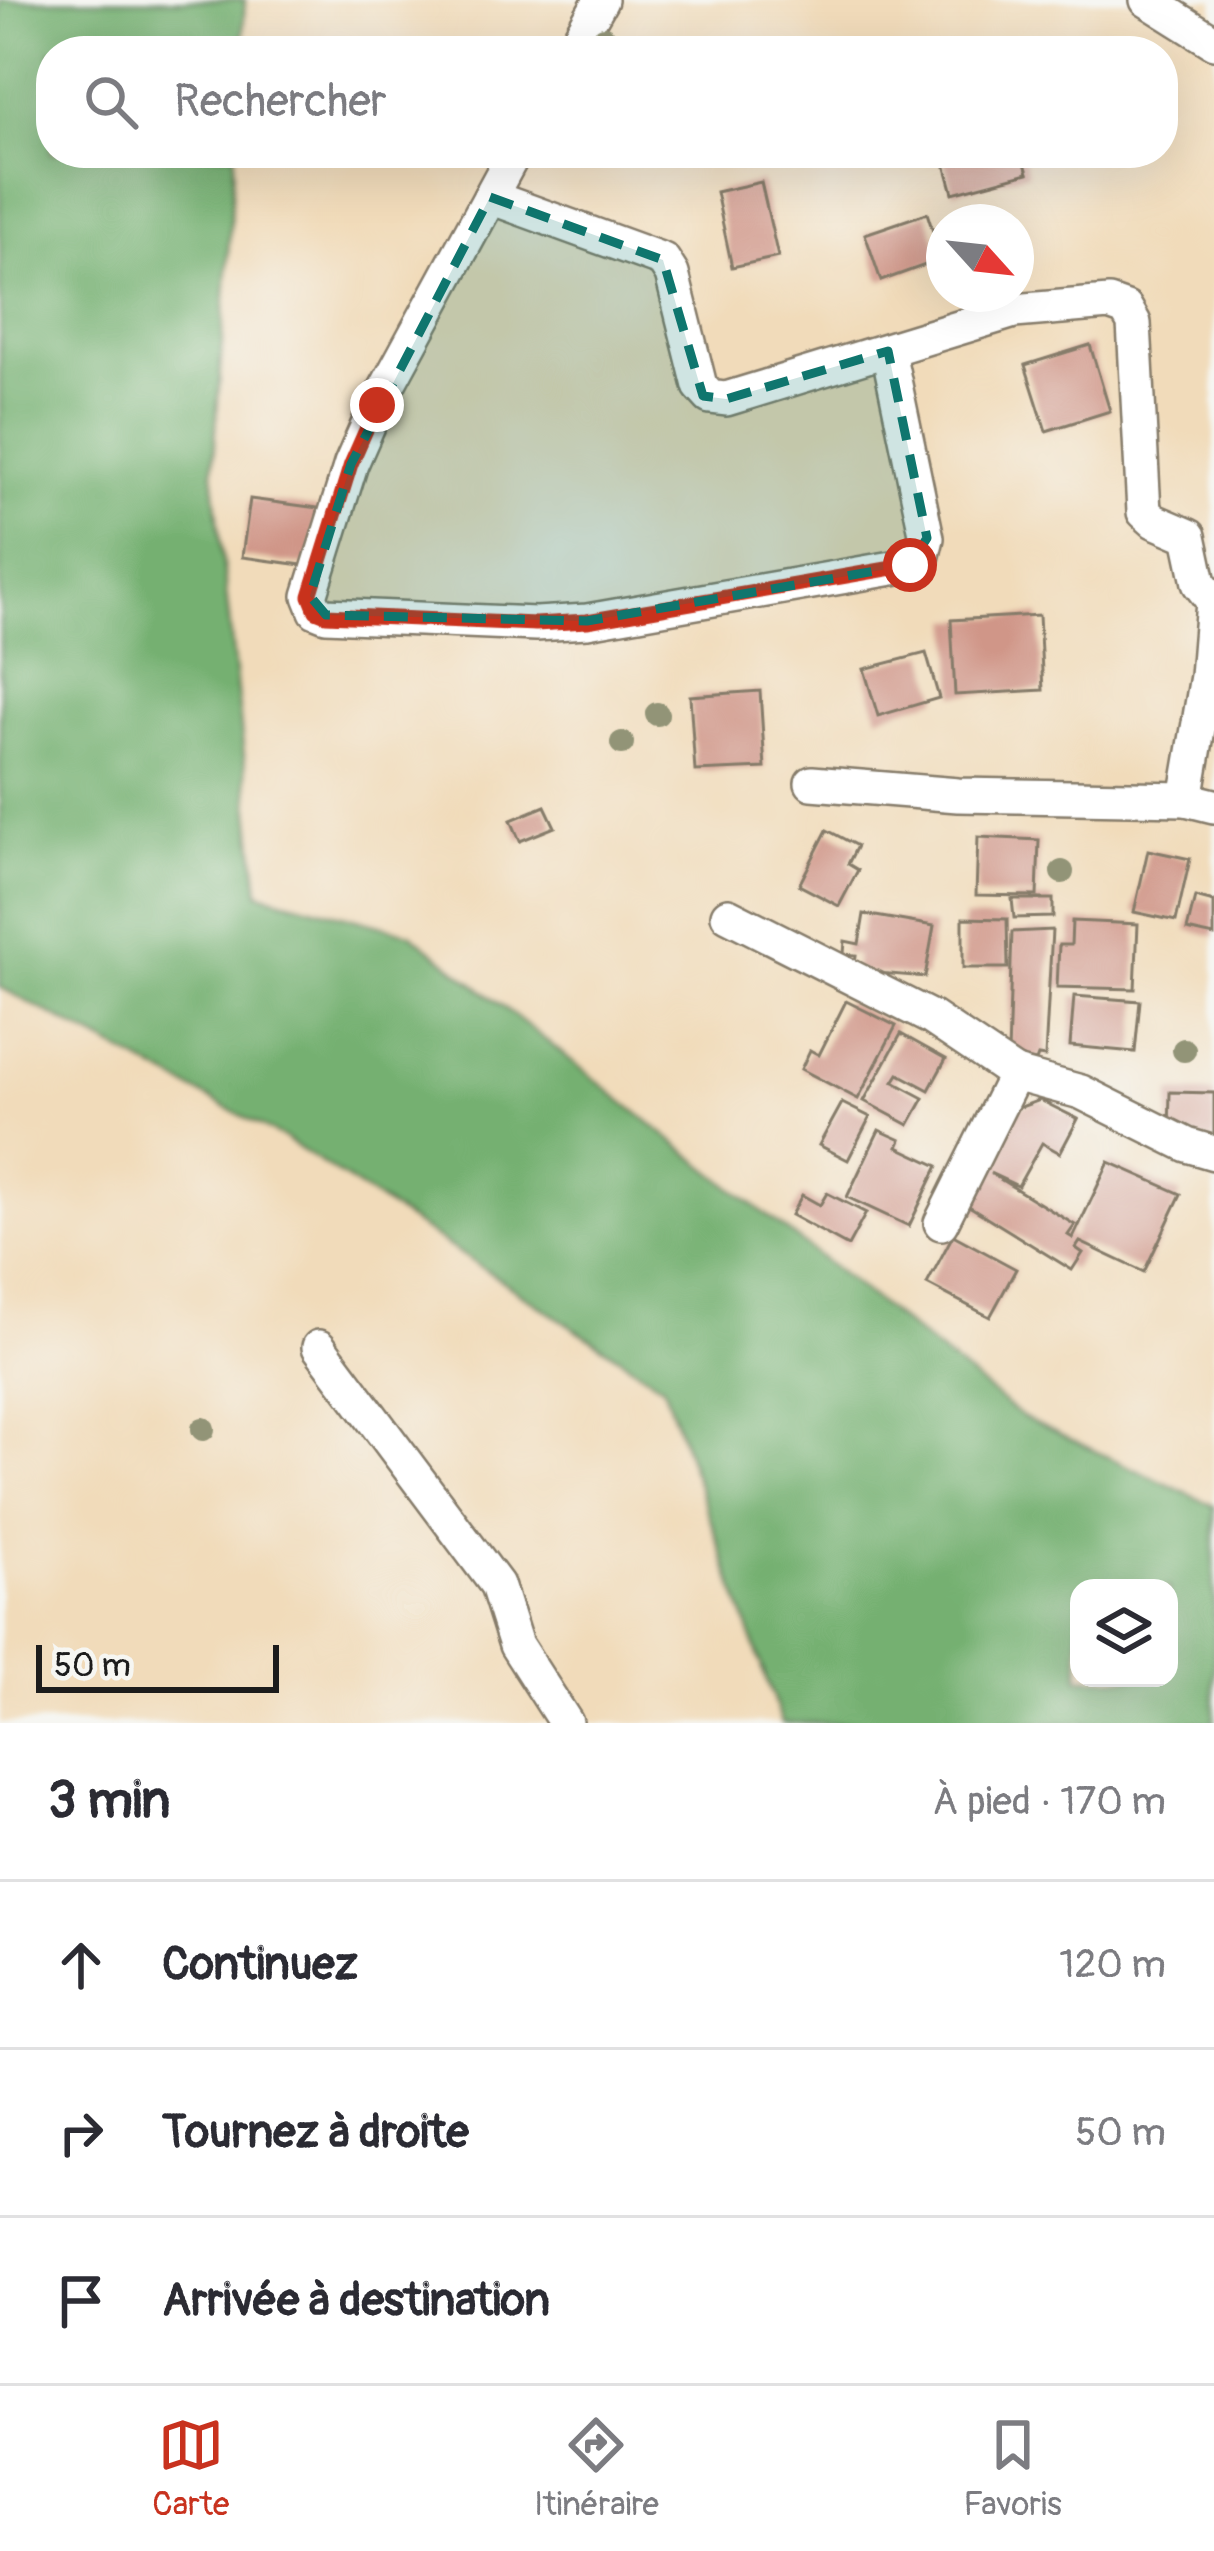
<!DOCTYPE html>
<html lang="fr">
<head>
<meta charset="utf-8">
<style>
	body { margin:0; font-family:Pangolin,sans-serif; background:#f2f2f3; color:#2b2b33 }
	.controls { position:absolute; right:36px; bottom:36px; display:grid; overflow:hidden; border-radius:24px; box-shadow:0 12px 48px #0002 }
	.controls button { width:108px; height:108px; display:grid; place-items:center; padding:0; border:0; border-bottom:3px solid #e1e1e2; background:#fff; color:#2b2b33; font:60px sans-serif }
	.compass { position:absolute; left:926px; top:204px; width:108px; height:108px; border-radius:50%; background:#fff; box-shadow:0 12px 48px #0002; rotate:117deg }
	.scale { position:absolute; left:36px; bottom:30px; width:243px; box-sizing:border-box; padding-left:12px; border:6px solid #1c1c1c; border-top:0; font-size:33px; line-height:42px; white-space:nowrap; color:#1c1c1c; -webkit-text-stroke:9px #f6f6f2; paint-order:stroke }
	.stop { position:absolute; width:36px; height:36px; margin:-27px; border:9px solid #c8321e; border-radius:50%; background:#fff }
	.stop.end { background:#c8321e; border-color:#fff; box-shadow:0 3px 12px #0008 }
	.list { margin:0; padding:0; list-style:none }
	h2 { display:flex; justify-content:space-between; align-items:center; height:156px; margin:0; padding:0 48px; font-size:51px }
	h2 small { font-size:39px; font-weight:400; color:#7c7c81 }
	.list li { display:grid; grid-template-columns:78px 1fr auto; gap:36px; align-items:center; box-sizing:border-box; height:168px; padding:0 48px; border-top:3px solid #e1e1e2 }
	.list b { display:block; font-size:45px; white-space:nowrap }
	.list em { font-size:39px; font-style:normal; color:#7c7c81 }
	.icon { flex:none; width:66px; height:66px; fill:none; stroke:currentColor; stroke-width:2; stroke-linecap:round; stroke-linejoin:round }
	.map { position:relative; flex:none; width:1214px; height:1723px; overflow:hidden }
	.search { position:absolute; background:#fff; box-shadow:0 12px 48px #0002; left:36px; right:36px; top:36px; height:132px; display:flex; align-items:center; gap:30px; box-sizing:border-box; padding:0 42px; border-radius:48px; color:#7c7c81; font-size:45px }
	.sheet { height:660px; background:#fff }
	nav { display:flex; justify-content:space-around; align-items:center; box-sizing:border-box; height:168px; border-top:3px solid #e1e1e2; background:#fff; font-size:33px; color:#7c7c81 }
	nav a { display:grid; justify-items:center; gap:6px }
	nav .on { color:#c8321e }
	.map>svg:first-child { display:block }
</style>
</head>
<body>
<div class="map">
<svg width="1214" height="1723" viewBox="0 0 1214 1723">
	<rect width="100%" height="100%" fill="#f6f6f2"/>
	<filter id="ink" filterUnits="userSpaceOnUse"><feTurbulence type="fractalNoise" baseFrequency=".00833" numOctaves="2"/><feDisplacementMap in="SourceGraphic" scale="24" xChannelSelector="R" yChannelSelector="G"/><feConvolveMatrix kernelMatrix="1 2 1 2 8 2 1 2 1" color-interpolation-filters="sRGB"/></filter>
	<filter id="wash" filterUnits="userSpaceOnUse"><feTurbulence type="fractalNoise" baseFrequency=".004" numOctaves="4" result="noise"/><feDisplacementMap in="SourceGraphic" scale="48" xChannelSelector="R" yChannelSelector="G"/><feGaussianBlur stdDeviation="2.7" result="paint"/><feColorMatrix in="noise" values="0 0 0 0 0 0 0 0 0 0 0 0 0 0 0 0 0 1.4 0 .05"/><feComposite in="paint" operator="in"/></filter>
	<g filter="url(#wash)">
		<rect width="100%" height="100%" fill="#f1dbba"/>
		<path fill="#74b071" stroke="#486646" stroke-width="3" fill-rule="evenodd" d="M0 0H245L242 51H51V153H235L213 472 259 893 410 933 1022 1417 1214 1506V1723H782L663 1386 285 1139 0 987ZM1079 1588H1169V1678H1079Z"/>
		<g id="blocks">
			<g fill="#d09688">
				<path d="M942 153H1022L1028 173 953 193Z"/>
				<path d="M761 182 778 257 732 267 716 192Z"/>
				<path d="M927 213 942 259 881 281 865 234Z"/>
				<path d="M1090 345 1110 411 1046 431 1025 365Z"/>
				<path d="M250 499 318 508 310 566 242 557Z"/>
				<path d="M1039 615 1043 690 955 695 951 620Z"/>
				<path d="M926 653 939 698 878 716 864 669Z"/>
				<path d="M760 691 765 768 695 771 690 696Z"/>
				<path d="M545 806 555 827 520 841 511 820Z"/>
				<path d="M827 830 857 846 848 864 858 870 839 906 799 885Z"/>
				<path d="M978 837 1039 840 1037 896 976 895Z"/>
				<path d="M1148 850 1190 859 1176 921 1134 912Z"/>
				<path d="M1195 897 1214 902V936L1187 930Z"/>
				<path d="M1012 899H1053V917L1014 918Z"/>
				<path d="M864 914 934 926 925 977 854 971 856 955 844 954 845 941 859 944Z"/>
				<path d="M963 918 1007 919 1008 968H963Z"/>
				<path d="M1072 921 1138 924 1135 989 1057 987 1059 945H1071Z"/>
				<path d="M1052 930 1045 1057 1038 1056 1036 1061 1008 1055 1012 932Z"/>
				<path d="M1074 996 1140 1001 1135 1052 1070 1046Z"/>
				<path d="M846 1001 896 1026 858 1099 801 1069 810 1050 819 1055Z"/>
				<path d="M901 1034 946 1059 929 1090 899 1074 894 1082 924 1098 909 1125 864 1101Z"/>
				<path d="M1170 1092 1214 1093V1142L1169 1132Z"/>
				<path d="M1040 1100 1078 1119 1060 1153 1042 1143 1018 1186 990 1173 1075 1225 1068 1235 1073 1238 1109 1162 1181 1194 1144 1272 1080 1242 1076 1248 1083 1253 1072 1270 964 1203 1010 1111Z"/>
				<path d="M842 1103 870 1117 848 1160 819 1145Z"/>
				<path d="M879 1130 901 1140 898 1147 938 1166 909 1226 847 1197Z"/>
				<path d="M827 1193 866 1213 848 1246 791 1215 802 1195 820 1205Z"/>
				<path d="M953 1235 1016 1269 990 1317 927 1284Z"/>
			</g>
		</g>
	</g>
	<g filter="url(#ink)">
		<use href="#blocks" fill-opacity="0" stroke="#867c6b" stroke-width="3"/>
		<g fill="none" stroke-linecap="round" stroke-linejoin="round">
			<g stroke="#867c6b" stroke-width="38">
				<g id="street">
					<path d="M1147 0 1214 42"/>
					<path d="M572 51 601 0"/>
					<path d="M514 153 377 405 351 464 310 596 316 611 326 615 536 624 587 621 910 565 922 559 927 538 888 351"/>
					<path d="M490 197 663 260 672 274 700 386 710 397 726 399 1014 311 1109 303 1126 309 1134 323 1144 512 1154 521 1189 536 1199 583 1213 601 1207 676 1186 799"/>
					<path d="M812 783 958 795 1186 799 1214 806"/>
					<path d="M728 915 932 1018 1015 1074"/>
					<path d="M941 1223 1015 1074 1081 1092 1187 1145 1214 1153"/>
					<path d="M319 1347 497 1585 516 1645 566 1723"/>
				</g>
			</g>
			<use href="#street" stroke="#fff" stroke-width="33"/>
		</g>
		<g fill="#929477">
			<circle cx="604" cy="38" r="12"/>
			<circle cx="657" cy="714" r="12"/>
			<circle cx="622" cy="743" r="12"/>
			<circle cx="1062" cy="872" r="12"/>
			<circle cx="1184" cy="1050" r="12"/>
			<circle cx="203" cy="1429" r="12"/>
		</g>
	</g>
	<g fill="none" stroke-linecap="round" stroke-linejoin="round" filter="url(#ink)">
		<path stroke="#c8321e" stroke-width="15" d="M377 405 351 464 310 596 316 611 326 615 536 624 587 621 910 565"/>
	</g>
	<path fill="#0f766e" fill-opacity="0.2" stroke="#0f766e" stroke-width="9" stroke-dasharray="24 15" stroke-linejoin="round" d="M490 197 663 260 703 396 726 399 888 351 927 538 910 565 587 621 326 615 310 596 351 464Z"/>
</svg>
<div class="controls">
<button><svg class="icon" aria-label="layers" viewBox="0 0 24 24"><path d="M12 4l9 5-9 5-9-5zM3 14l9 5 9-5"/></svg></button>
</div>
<svg class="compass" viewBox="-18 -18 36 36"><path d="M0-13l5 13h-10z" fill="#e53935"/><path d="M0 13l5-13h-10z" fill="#7c7c81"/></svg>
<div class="scale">50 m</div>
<div class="stop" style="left:910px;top:565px"></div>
<div class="stop end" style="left:377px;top:405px"></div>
<div class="search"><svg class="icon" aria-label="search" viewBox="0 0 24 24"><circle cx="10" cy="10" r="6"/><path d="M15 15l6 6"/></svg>Rechercher</div>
</div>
<section class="sheet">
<h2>3 min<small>À pied · 170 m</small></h2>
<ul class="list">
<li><svg class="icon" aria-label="ahead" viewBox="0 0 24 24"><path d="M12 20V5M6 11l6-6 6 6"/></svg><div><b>Continuez</b></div><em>120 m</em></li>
<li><svg class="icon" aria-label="right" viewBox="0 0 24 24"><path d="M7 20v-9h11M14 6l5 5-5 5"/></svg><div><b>Tournez à droite</b></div><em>50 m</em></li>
<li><svg class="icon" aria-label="arrive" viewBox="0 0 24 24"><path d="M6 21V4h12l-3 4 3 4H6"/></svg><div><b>Arrivée à destination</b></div></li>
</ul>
</section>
<nav>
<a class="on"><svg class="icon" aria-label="map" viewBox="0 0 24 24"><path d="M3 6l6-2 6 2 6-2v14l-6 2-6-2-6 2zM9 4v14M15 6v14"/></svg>Carte</a>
<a><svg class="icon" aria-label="directions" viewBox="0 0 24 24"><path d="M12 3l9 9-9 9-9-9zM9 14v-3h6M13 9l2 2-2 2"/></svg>Itinéraire</a>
<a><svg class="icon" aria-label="saved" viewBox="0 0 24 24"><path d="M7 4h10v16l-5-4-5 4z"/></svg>Favoris</a>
</nav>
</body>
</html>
